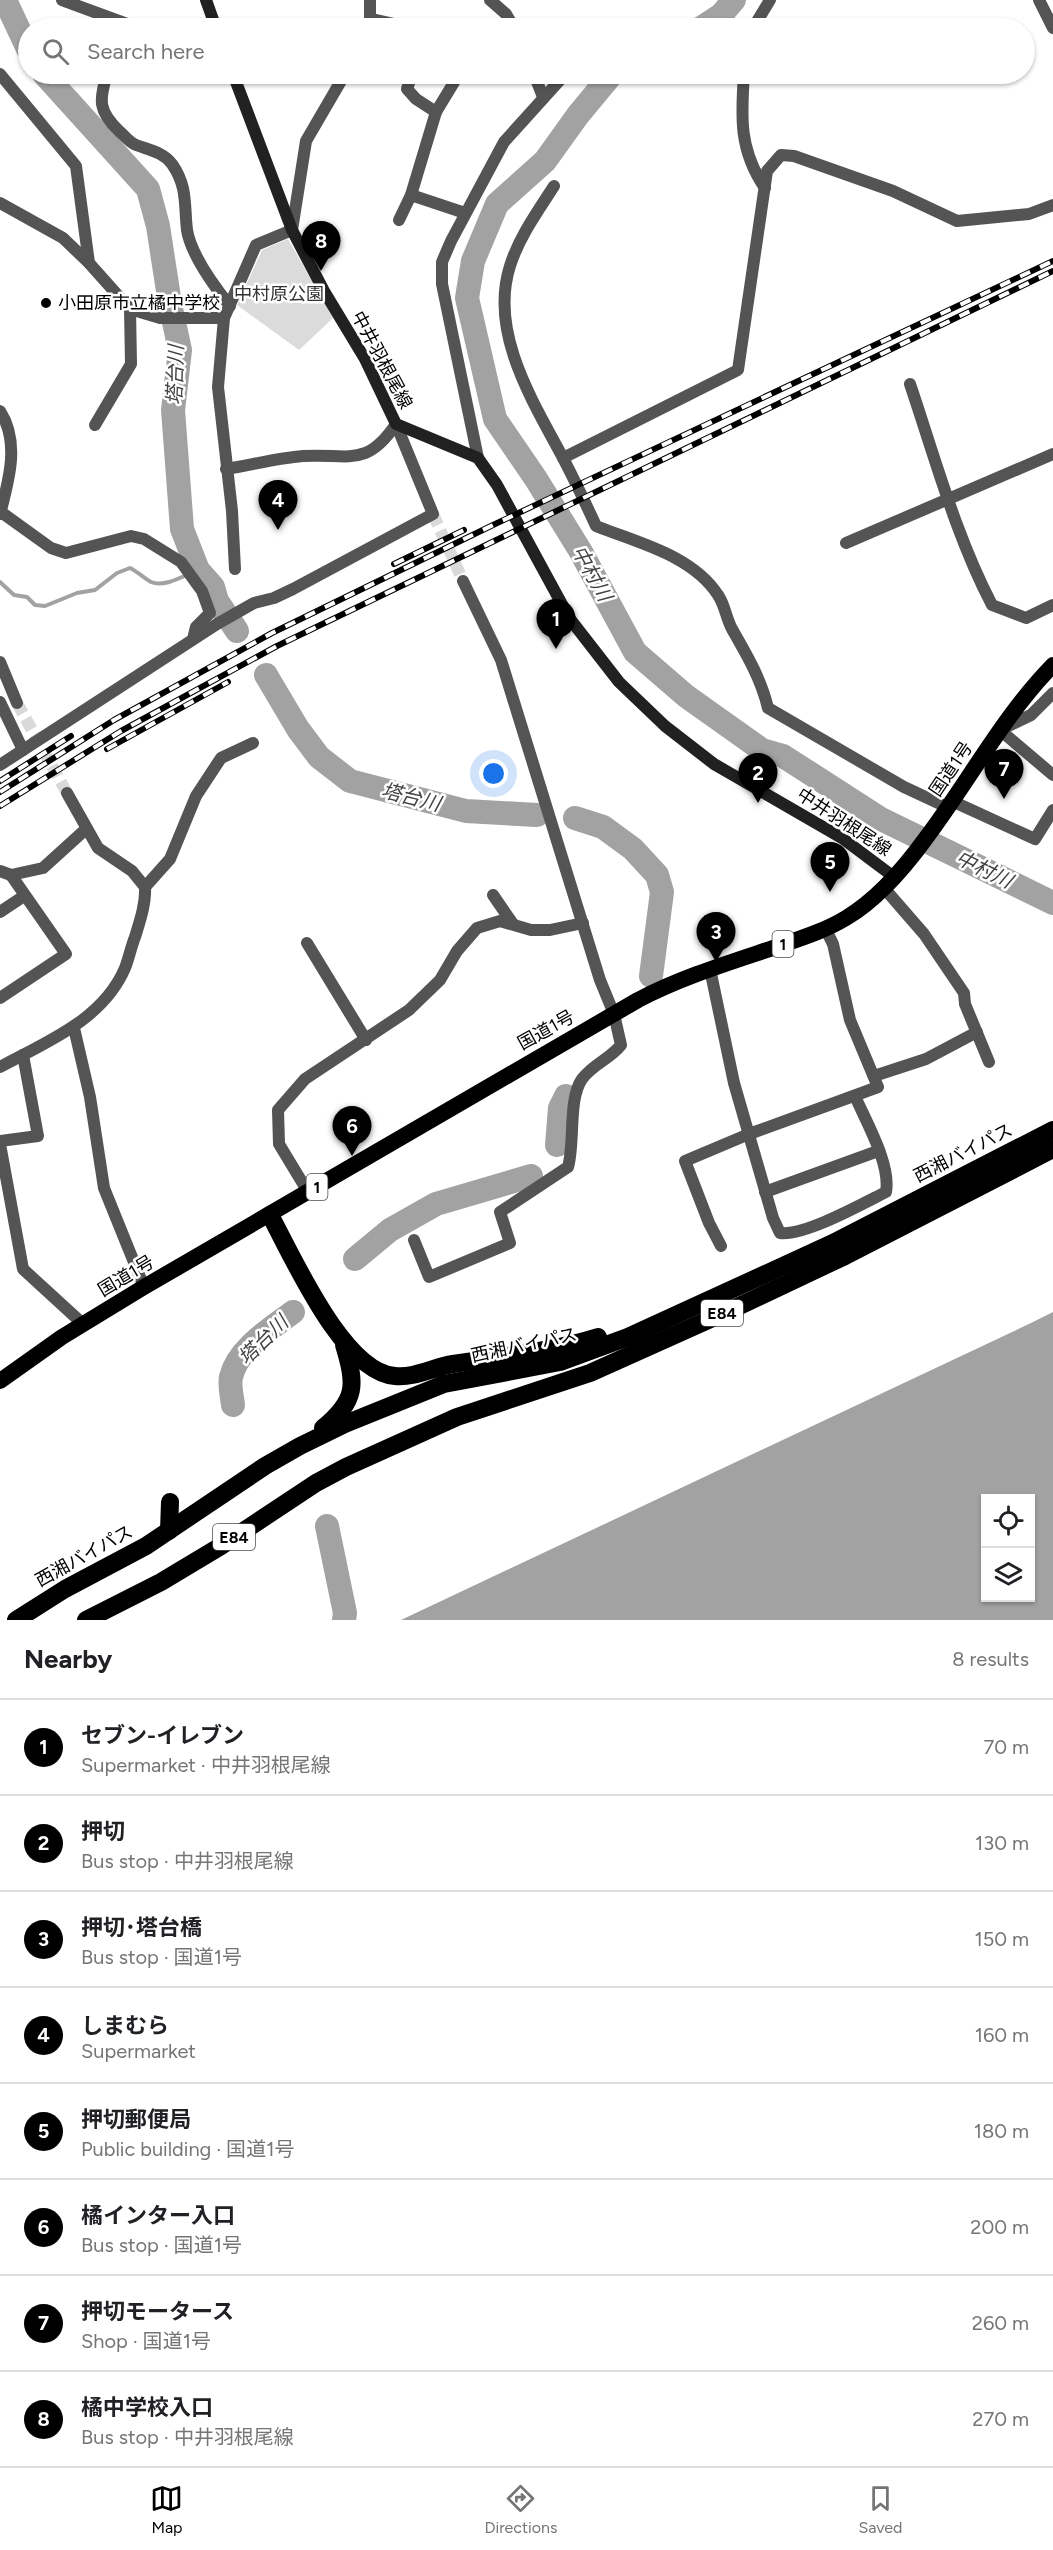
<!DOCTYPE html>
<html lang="en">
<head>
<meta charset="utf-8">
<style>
	body { margin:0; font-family:Figtree,"Noto Sans JP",sans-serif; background:#f2f2f2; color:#202124 }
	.controls { position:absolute; right:18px; bottom:18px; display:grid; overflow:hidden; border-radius:0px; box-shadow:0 2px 4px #0004 }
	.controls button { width:54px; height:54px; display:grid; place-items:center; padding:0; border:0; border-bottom:2px solid #e0e0e0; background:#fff; color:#202124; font:30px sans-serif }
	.you { position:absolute; left:494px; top:774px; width:21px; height:21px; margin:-15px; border:4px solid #fff; border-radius:50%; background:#1a73e8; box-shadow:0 0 0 9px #1a73e833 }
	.badge { display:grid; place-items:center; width:39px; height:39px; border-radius:50%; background:#000; color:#fff; font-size:20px; font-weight:700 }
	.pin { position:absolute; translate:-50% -50px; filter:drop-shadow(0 2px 3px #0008) }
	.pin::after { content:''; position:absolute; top:32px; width:21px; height:18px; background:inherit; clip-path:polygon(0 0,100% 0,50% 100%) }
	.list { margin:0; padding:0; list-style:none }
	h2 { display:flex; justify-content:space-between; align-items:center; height:78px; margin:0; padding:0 24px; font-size:26px }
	h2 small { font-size:20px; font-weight:400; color:#757577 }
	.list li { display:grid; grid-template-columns:39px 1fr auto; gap:18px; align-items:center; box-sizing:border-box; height:96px; padding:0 24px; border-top:2px solid #e0e0e0 }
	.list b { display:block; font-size:22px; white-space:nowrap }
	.list p { margin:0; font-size:20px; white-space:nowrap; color:#757577 }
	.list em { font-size:20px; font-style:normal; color:#757577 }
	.icon { flex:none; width:33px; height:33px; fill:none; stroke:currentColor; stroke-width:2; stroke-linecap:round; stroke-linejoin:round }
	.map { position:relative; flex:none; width:1053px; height:1620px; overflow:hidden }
	.search { position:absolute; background:#fff; box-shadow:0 2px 4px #0004; left:18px; right:18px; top:18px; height:66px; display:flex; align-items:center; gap:15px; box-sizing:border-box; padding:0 21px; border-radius:33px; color:#757577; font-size:22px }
	.sheet { height:846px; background:#fff }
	nav { display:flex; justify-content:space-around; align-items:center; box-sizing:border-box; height:84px; border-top:2px solid #e0e0e0; background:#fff; font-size:16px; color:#757577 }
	nav a { display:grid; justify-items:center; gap:3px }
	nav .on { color:#000 }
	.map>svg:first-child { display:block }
</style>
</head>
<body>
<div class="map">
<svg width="1053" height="1620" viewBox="0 0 1053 1620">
	<rect width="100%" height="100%" fill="#fff"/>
	<path fill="#dbdbdb" d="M288 239 333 318 299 350 237 305 262 250Z"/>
	<path fill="#a2a2a2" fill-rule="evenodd" d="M1053 1312V1620H401L1031 1323ZM986 1498H1030V1598H986Z"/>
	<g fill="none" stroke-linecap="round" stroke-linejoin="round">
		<path stroke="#a2a2a2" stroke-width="4" d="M0 582 14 595 27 597 35 605 45 606 77 593 95 590 117 573 130 568C138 572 144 578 151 582 165 588 185 575 198 570"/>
		<g stroke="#a2a2a2" stroke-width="24">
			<path d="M5 0 28 49"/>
			<path d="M701 28 721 15 734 0"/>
			<path d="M44 74 148 189 158 226 170 304 180 350 173 410 182 529 198 570 213 587 217 601 237 631"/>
			<path d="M612 74 578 115 545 161 497 204 473 261 467 298 495 419 536 479 581 552 635 652 686 696 762 750 783 756 881 819 1053 903"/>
			<path d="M266 675 298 729 319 757 350 781 466 811 537 815"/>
			<path d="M575 818 603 827 633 849 657 875 662 892 651 976"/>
			<path d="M557 1145 560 1108 566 1096"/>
			<path d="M355 1259 390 1230 436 1204 531 1176"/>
			<path d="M233 1405C232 1396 229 1385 231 1377 238 1348 272 1328 293 1312"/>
			<path d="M327 1526 345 1613 344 1620"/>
		</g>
		<g stroke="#d9d9d9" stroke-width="12" stroke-dasharray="12 6" stroke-linecap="butt">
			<path d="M433 514 463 581"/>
			<path d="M17 703 67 793"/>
		</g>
		<g stroke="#545454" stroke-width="12">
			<path d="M62 0 138 28"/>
			<path d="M490 0 506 14 514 28"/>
			<path d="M1039 0 1053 28"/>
			<path d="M372 19 412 28"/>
			<path d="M370 28V0"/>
			<path d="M753 28 770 0"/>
			<path d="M0 74 76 166 89 263"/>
			<path d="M107 74C99 100 98 111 119 131 124 135 130 143 136 145 149 150 163 152 172 164 188 187 184 205 187 230 191 255 214 286 230 306"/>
			<path d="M534 74 543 97"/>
			<path d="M744 74C741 117 739 150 765 188"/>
			<path d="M436 112 459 74"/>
			<path d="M554 186C538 211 519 237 510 266 489 332 532 400 562 456 574 479 585 502 596 526 638 543 692 555 718 595 725 605 726 618 732 629 747 655 761 679 768 708L904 787 949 808"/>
			<path d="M411 195 465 213"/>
			<path d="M0 203 63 238 89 263 130 309 160 318H224L256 245 292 230 306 141 345 74"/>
			<path d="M399 220 411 195 436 112 416 99 407 89 412 74"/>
			<path d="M224 318 218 387 232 511 235 569"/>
			<path d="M910 384C935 458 956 536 992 605L1026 618 1053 605"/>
			<path d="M0 411C20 442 9 480 0 514"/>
			<path d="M95 425 131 364 130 309"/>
			<path d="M478 458 442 284V262L451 241 504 142 560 80"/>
			<path d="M563 458 738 370 767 171 781 155 794 156 893 191 957 221 1029 214 1053 205"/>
			<path d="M226 469C251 465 278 458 303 456 347 453 366 469 396 424"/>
			<path d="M1 512 51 548 66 553 131 536 144 539 181 562 202 591 210 613 196 627 193 639"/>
			<path d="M846 543 1053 454"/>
			<path d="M0 662 17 703"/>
			<path d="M1053 693 1031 715 1000 730 1053 775"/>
			<path d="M0 702 23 750"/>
			<path d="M0 765 217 624 254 603 274 598 293 589 433 514 396 424"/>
			<path d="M954 802 1035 839 1053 810"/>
			<path d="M0 871 11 875 43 868 86 829"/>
			<path d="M145 887 170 859 196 796 221 758 253 743"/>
			<path d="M884 888 924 934 964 993 965 1004 989 1062"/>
			<path d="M493 895 513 924"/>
			<path d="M0 912 24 896"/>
			<path d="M307 943 366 1040"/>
			<path d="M710 969 734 1083 773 1218 780 1233C805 1236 862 1204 886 1192 891 1164 866 1122 855 1096"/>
			<path d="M0 998 66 954 11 875"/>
			<path d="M74 1028 90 1097 104 1188 144 1287"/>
			<path d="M0 1067C46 1042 103 1020 125 968 129 958 131 947 135 937 140 921 146 903 145 887L132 871 98 848 67 793"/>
			<path d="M874 1076 926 1059 977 1032"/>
			<path d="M0 1141 38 1136 23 1055"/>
			<path d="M0 1144 23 1269 83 1324"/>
			<path d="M308 1192 279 1144 278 1110 305 1079 409 1010 440 980 457 951 477 928 500 921 531 930H550L583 923"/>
			<path d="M765 1192 878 1151"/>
			<path d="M414 1240 429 1277 510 1243 500 1212 568 1167C575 1143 568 1099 582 1079 593 1064 610 1059 621 1045L614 1014 600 980 501 660 463 581"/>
			<path d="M721 1246 709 1223 685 1161 749 1134 878 1087 850 1020 833 944 825 928"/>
		</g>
		<g stroke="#212121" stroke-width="12">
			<path d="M206 0 216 28"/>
			<path d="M233 74 292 230 324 291 365 359 396 424 478 458 497 485 570 619 619 682 665 726 714 764 842 838 894 877"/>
		</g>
		<path stroke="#000" stroke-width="16" d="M0 1381 62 1337 144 1287 638 1000C680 978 725 964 770 949 795 940 823 932 846 918 878 899 905 867 926 838 969 781 1003 716 1053 665"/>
		<g stroke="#000" stroke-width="18">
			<path d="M270 1215C293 1257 343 1372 395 1376 415 1378 434 1367 453 1364 502 1356 550 1352 598 1337"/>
			<path d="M323 1428C357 1400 356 1385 344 1345"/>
			<path d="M169 1531 170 1502"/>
			<path d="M16 1620 65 1589 146 1546 265 1466 300 1446 345 1424 444 1384 560 1362 628 1337 833 1243 1053 1130"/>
			<path d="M86 1620 161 1582 221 1546 316 1483 346 1467 457 1417 590 1373 735 1308 845 1256 1053 1149"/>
		</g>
		<g stroke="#000" stroke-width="6">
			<g id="rail">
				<path d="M394 564 464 530"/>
				<path d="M107 749 228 682"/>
				<path d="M0 781 71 736"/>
				<path d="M0 792 114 720 272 633 493 525 1053 261"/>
				<path d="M0 806 121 731 277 646 1053 271"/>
			</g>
		</g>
		<use href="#rail" stroke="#fff" stroke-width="4" stroke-dasharray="11" stroke-linecap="butt"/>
	</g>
	<circle fill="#000" stroke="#fff" stroke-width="2" cx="46" cy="303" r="6"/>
	<g text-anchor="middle" stroke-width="5" stroke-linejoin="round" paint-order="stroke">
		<g fill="#fff" stroke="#4c4c4c" stroke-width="1.5">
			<rect x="772.5" y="931" width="21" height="26" rx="4.5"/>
			<rect x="306.5" y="1174" width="21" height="26" rx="4.5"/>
			<rect x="701" y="1300" width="42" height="26" rx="4.5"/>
			<rect x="213" y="1524" width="42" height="26" rx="4.5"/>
		</g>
		<g font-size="16" font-weight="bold" fill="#000">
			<text x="783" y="950">1</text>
			<text x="317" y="1193">1</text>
			<text x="722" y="1319">E84</text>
			<text x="234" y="1543">E84</text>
		</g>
		<g font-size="18" fill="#323232" stroke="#fff">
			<text x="279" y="300">中村原公園</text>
		</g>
		<g font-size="18" fill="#000" stroke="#fff" text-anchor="start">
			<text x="58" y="309">小田原市立橘中学校</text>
		</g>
		<g font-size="18" fill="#000" stroke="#fff">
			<text transform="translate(382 360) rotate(62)" y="6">中井羽根尾線</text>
			<text transform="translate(951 769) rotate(-56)" y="6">国道1号</text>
			<text transform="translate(844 822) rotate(33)" y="6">中井羽根尾線</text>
			<text transform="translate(546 1030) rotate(-29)" y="6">国道1号</text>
			<text transform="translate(963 1153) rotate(-27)" y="6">西湘バイパス</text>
			<text transform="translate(126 1276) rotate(-31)" y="6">国道1号</text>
			<text transform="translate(524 1345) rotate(-12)" y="6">西湘バイパス</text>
			<text transform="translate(84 1556) rotate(-29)" y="6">西湘バイパス</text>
		</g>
		<g font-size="20" font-style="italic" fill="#434343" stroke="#fff">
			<text transform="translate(175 375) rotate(-88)" y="7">塔台川</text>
			<text transform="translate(592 573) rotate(61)" y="7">中村川</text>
			<text transform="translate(411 797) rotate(14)" y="7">塔台川</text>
			<text transform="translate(984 869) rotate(26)" y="7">中村川</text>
			<text transform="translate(263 1340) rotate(-44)" y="7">塔台川</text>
		</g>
	</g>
</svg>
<div class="controls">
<button><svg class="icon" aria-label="locate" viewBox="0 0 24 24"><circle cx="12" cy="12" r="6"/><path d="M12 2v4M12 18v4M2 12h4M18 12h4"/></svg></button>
<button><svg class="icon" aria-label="layers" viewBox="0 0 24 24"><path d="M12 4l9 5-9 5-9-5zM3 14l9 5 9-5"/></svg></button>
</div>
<div class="you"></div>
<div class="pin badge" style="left:556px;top:649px">1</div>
<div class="pin badge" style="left:758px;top:803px">2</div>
<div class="pin badge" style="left:716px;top:962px">3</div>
<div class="pin badge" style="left:278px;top:530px">4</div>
<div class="pin badge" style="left:830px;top:892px">5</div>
<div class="pin badge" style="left:352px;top:1156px">6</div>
<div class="pin badge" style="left:1004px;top:799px">7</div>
<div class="pin badge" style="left:321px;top:271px">8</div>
<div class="search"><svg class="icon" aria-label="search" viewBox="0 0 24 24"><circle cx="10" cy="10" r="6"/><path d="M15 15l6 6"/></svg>Search here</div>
</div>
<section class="sheet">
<h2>Nearby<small>8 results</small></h2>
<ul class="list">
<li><span class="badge">1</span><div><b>セブン-イレブン</b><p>Supermarket · 中井羽根尾線</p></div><em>70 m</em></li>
<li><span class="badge">2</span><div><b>押切</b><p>Bus stop · 中井羽根尾線</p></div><em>130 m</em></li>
<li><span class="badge">3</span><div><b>押切･塔台橋</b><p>Bus stop · 国道1号</p></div><em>150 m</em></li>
<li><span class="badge">4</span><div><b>しまむら</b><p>Supermarket</p></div><em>160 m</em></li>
<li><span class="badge">5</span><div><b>押切郵便局</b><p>Public building · 国道1号</p></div><em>180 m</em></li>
<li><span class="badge">6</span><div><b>橘インター入口</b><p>Bus stop · 国道1号</p></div><em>200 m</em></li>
<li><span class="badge">7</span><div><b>押切モータース</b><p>Shop · 国道1号</p></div><em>260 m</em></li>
<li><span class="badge">8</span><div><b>橘中学校入口</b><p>Bus stop · 中井羽根尾線</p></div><em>270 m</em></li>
</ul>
</section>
<nav>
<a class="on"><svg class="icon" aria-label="map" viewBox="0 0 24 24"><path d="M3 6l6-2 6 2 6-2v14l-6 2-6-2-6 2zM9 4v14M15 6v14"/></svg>Map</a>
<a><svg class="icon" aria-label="directions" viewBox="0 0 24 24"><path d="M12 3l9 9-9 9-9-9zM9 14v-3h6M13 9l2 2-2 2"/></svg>Directions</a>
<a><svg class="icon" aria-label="saved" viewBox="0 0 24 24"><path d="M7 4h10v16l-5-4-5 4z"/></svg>Saved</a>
</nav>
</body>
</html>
